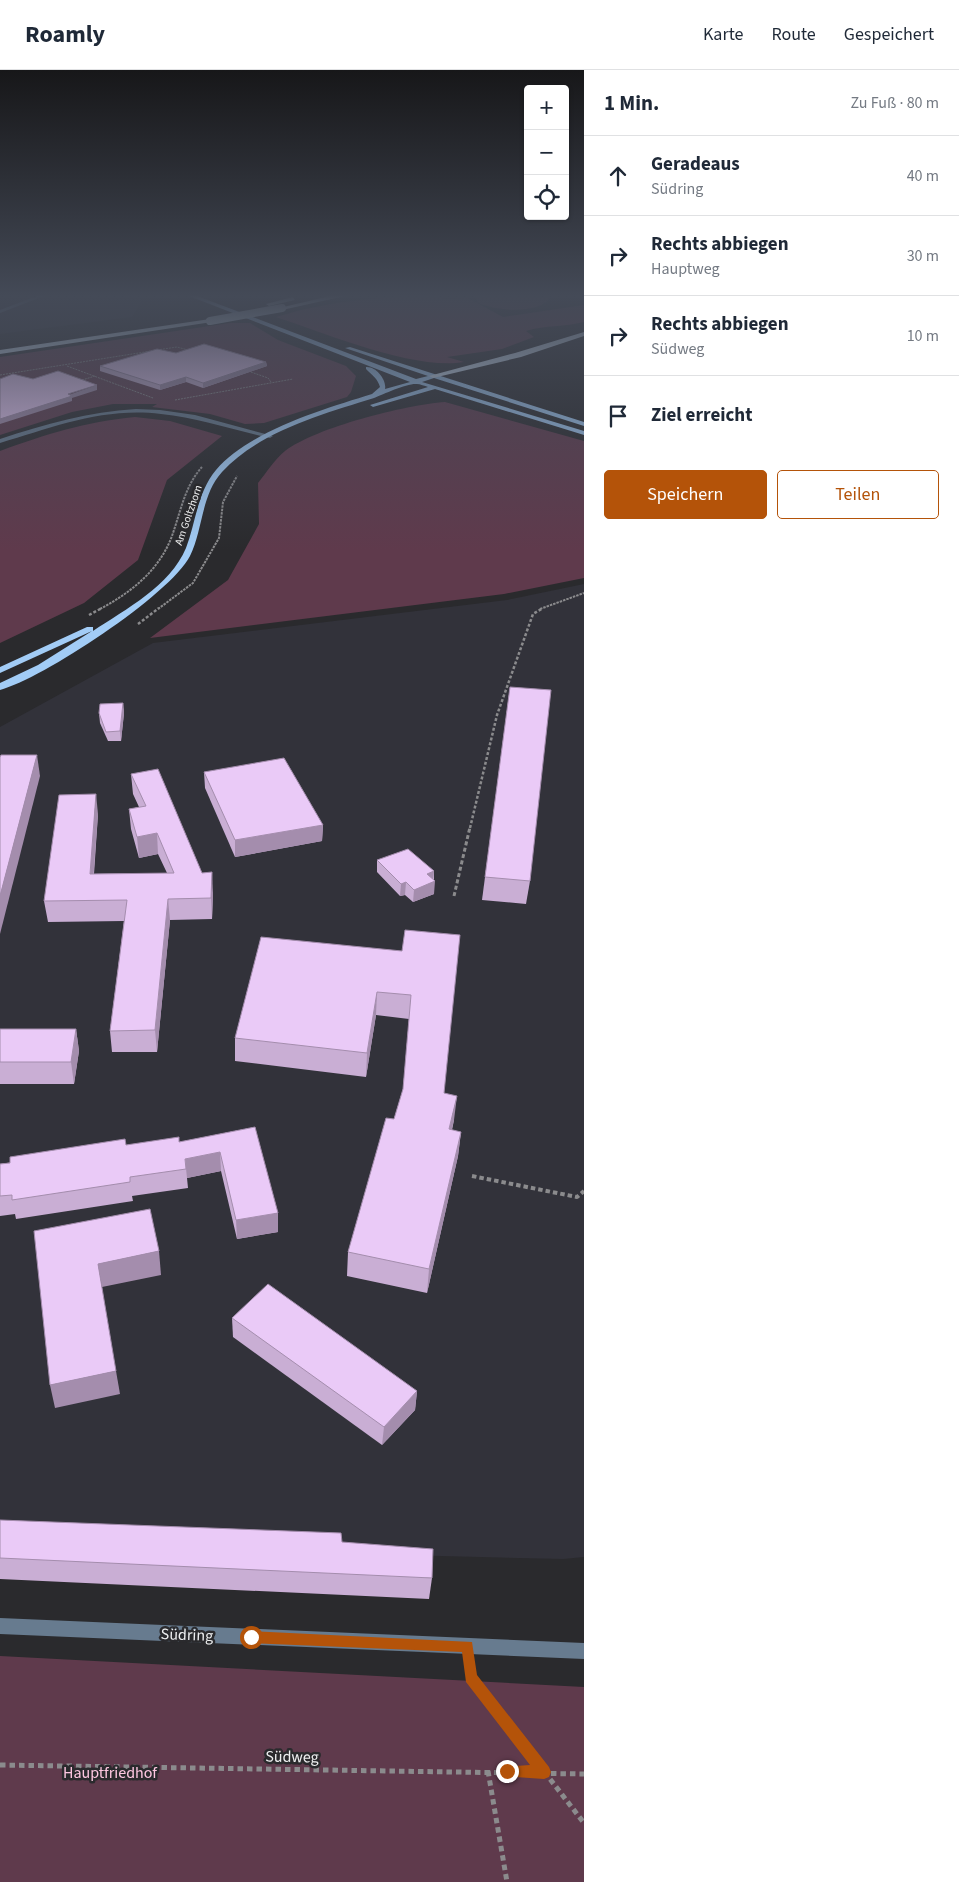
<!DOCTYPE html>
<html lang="de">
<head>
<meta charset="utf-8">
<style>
	body { margin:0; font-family:"Source Sans 3",sans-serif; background:#f2f2f3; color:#1f2937 }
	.controls { position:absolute; right:15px; top:15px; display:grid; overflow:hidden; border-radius:5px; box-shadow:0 1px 4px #0004 }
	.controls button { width:45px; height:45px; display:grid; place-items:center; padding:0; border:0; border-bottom:1px solid #e0e1e3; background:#fff; color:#1f2937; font:25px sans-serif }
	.stop { position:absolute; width:15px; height:15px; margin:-11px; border:4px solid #b45309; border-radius:50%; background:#fff }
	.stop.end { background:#b45309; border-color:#fff; box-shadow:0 1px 5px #0008 }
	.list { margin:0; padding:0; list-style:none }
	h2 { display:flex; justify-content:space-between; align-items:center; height:65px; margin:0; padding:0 20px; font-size:21px }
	h2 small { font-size:16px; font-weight:400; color:#747a83 }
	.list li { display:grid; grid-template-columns:32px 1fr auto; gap:15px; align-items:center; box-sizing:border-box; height:80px; padding:0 20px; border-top:1px solid #e0e1e3 }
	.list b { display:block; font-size:19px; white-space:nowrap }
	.list p { margin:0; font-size:16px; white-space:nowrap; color:#747a83 }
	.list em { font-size:16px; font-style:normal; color:#747a83 }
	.actions { display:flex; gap:10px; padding:15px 20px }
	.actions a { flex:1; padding:11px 0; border:1px solid #b45309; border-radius:5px; text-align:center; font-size:18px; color:#b45309 }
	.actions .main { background:#b45309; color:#fff }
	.icon { flex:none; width:28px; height:28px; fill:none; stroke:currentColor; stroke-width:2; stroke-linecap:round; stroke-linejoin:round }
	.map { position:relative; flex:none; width:584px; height:1812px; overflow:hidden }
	header { display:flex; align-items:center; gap:30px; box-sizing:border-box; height:70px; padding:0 25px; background:#fff; border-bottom:1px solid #e0e1e3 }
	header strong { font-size:24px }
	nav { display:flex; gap:28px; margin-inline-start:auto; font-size:18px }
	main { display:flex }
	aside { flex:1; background:#fff }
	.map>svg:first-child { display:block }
</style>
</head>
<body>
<header>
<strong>Roamly</strong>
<nav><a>Karte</a><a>Route</a><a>Gespeichert</a></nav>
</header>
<main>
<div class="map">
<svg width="584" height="1812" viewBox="0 0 584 1812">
	<rect width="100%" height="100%" fill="#2a2a2d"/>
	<g fill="#32323a">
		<path d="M137 226 143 229 132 247 0 264V227Z"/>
		<path d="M584 514V1487L563 1489 0 1475V657L153 573 507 530Z"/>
	</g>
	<g fill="#5f3a4c">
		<path d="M437 226 445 229 468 228 503 247 584 235V252C564 257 546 255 526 261L534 267 502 279 447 287 464 292C416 301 324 263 276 247 328 231 384 226 437 226Z"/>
		<path d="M476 227V226L551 227C540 245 493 241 477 232Z"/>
		<path d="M230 253H250L278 270 346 296 356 306 351 322 347 327 264 353 245 354 210 344 152 337 157 334H113L72 342 0 365V287Z"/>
		<path d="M445 332 584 371V508L504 524 150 568 228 510 259 454 258 413C266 403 275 389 285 381 317 357 405 335 445 332Z"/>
		<path d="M135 347 170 351 222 366 167 410 138 490 84 533 0 573V381C47 364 84 352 135 347Z"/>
		<path d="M0 1586 584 1617V1812H0Z"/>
	</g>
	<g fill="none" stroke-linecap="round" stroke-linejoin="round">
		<g stroke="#8b8b8d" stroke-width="1" stroke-dasharray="2 1" stroke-linecap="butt">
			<path d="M157 280 177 277 188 280"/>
			<path d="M67 296 153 328"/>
			<path d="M248 301 268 308 271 312"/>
			<path d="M0 305 151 281"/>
			<path d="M79 311 95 306"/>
			<path d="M175 330 293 309"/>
		</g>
		<g stroke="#8b8b8d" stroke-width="2" stroke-dasharray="2.5 1" stroke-linecap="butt">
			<path d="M100 539C132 522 161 499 173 463 181 440 185 416 202 397"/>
			<path d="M158 539 193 513 219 468 223 432 237 406"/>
			<path d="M540 539 584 523"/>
		</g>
		<g stroke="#8b8b8d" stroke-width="2.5" stroke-dasharray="3 2" stroke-linecap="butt">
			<path d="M89 545 102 538"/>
			<path d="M138 554 159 538"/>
			<path d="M470 758 497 645 533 544 543 538"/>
		</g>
		<path stroke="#8b8b8d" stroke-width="3" stroke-dasharray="4 2.5" stroke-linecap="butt" d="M454 826 470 757"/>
		<path stroke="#8b8b8d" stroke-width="4" stroke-dasharray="4.5 3" stroke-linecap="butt" d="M472 1106 577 1127 584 1121"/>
		<g stroke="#8b8b8d" stroke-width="5" stroke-dasharray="5.5 4" stroke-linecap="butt">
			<path d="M469 1594 471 1607 584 1753"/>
			<path d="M0 1695 584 1704"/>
			<path d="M488 1701 507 1812"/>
		</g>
		<path fill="#677b8f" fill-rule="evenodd" d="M37 226H44L0 243V240Z"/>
		<g fill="#677b8f" fill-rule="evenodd">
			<path d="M136 339 160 340 195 345 273 366 270 368C234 360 198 348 161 344 103 337 54 357 0 373V369C45 354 89 342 136 339Z"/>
			<path d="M0 1548 584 1573V1589L0 1564Z"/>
		</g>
		<path fill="#a2ccf6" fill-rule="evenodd" d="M189 226H197L416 309 428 306 345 278 350 277 584 352V356L434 308 422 312 584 361V365L435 319 373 337 370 335 428 317C425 316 420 314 417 314 407 313 384 324 374 328 323 344 260 361 222 402 201 425 203 460 190 486 170 525 42 609 0 620V613L38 595 92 561 0 603V597L87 557H93V561C126 539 170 516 186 478 196 452 197 423 216 400 249 361 324 339 372 324L380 317C378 309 372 305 366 299V297C376 296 387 310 385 319L410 312Z"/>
		<g fill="#d5e9fd" fill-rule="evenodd">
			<path d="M330 226H345L282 240 279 238Z"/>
			<path d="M293 227 295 230 269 236 266 234Z"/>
			<path d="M210 249 212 252 0 284V280Z"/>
			<path d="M584 262V266L521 287 433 308 429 306 515 283Z"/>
		</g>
		<path stroke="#d5e9fd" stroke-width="8" d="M210 251 282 238"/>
	</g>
	<g fill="#c9aed4">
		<path d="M176 283 266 292 267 296 203 318 186 312 160 320 100 301V296Z"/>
		<path d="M510 617 530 811 526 834 482 830Z"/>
		<path d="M123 633 124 643 121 671H108L100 653 99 643Z"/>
		<path d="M204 702 323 755 322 771 235 787 205 718Z"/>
		<path d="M131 704 202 803 213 823 212 849 170 850 157 982H112L110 961 124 851 48 852 44 831 98 744 94 804 167 803 158 784 139 788 131 759 129 739 139 737 133 724Z"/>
		<path d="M377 790 434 801V824L413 832 405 825 400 826 377 802Z"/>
		<path d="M402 881 444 1023 454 1050 452 1060 461 1062 458 1086 427 1223 347 1206 348 1182 394 1049 403 1019 409 949 376 945 366 1007 235 991V968Z"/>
		<path d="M0 959H76L79 981 74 1014H0Z"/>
		<path d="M255 1057 278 1162 237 1169 221 1101 187 1108 188 1118 132 1126 133 1131 16 1149 15 1144 0 1146V1094L126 1075 179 1072Z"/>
		<path d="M232 1248 417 1321 415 1340 382 1375 233 1267Z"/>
		<path d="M0 1450 432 1508 429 1529 0 1509Z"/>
	</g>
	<g fill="#a48dad">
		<path d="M266 292 267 296 203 318V313Z"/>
		<path d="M186 307V312L160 320V315Z"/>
		<path d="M97 315V320L72 328V331L0 354V349Z"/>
		<path d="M123 633 124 643 121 671 120 661Z"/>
		<path d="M37 685 40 706 0 864V826Z"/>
		<path d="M96 724 98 744 92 825 90 804Z"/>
		<path d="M323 755 322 771 235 787V770Z"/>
		<path d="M157 763 158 784 139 788 137 767Z"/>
		<path d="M434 801 433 812 435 811 434 824 413 832 414 820 427 804Z"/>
		<path d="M212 802 213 823 212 849 211 828Z"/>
		<path d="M406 812 405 825 400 826 401 814Z"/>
		<path d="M168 829 170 850 157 982 155 960Z"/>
		<path d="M377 922 376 945 366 1007 367 983Z"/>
		<path d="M76 959 79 981 74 1014 71 992Z"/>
		<path d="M457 1026 454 1050 446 1083 449 1059Z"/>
		<path d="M461 1062 458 1086 427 1223 429 1199Z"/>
		<path d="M220 1082 221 1101 187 1108 185 1089Z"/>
		<path d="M278 1143V1162L237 1169 236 1150Z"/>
		<path d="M159 1181 161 1205 102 1217 98 1194Z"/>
		<path d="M116 1301 120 1324 55 1338 50 1315Z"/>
		<path d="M417 1321 415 1340 382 1375 384 1357Z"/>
	</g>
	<g fill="#eacaf7" stroke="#a48dad">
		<path d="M204 274 266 292 203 313 186 307 160 315 100 296 157 279 176 283Z"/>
		<path d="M58 301 97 315 68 324 72 326 0 349V309L13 304 33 309Z"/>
		<path d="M510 617 551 620 530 811 485 807Z"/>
		<path d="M123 633 120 661 106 662 99 643 100 634Z"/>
		<path d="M1 685H37L0 826V687Z"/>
		<path d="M284 688 323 755 235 770 204 702Z"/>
		<path d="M158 699 202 803 212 802 211 828 168 829 155 960 110 961 127 830 44 831 59 725 96 724 90 804 174 803 157 763 137 767 129 739 146 736 131 704Z"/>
		<path d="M408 779 434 801 427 804 435 811 414 820 406 812 401 814 377 790Z"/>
		<path d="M405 860 460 865 444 1023 457 1026 449 1059 461 1062 429 1199 348 1182 386 1048 394 1049 403 1019 411 925 377 922 367 983 235 968 261 867 402 881Z"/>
		<path d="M0 959H76L71 992H0Z"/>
		<path d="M255 1057 278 1143 236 1150 220 1082 185 1089 186 1099 130 1107V1112L12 1130V1125L0 1126V1094L10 1093V1087L125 1069 126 1075 179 1067V1072Z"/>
		<path d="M150 1139 159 1181 98 1194 116 1301 50 1315 34 1161Z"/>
		<path d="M268 1214 417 1321 384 1357 232 1248Z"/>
		<path d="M0 1450 341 1463 342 1472 433 1479 432 1508 0 1488Z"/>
	</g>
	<linearGradient id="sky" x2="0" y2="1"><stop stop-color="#171719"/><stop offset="0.47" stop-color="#444a57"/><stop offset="1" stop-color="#444a57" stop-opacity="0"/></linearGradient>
	<rect width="584" height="480" fill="url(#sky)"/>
	<path fill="#b45309" d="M251 1561 472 1572 477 1605 549 1697 551 1702 549 1707 544 1709 502 1706 500 1701 502 1697 530 1695 466 1612 462 1582 251 1573 246 1571 245 1567 246 1563Z"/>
	<g text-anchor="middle" stroke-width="5" stroke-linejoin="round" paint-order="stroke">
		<g font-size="11" fill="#eeeff0" stroke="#2a2a2d">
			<text transform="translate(188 445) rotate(-71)" y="4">Am Goltzhorn</text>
		</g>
		<g font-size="16" fill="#eeeff0" stroke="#2a2a2d">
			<text transform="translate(187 1564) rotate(2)" y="6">Südring</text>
			<text transform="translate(292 1686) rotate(1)" y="6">Südweg</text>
		</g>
		<g font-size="16" fill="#fec7e1" stroke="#2a2a2d">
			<text x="110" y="1708">Hauptfriedhof</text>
		</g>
	</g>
</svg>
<div class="controls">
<button>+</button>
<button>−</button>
<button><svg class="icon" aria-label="locate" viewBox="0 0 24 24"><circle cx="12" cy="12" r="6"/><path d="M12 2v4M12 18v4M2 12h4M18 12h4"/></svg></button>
</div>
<div class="stop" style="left:251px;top:1567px"></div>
<div class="stop end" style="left:507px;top:1701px"></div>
</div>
<aside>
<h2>1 Min.<small>Zu Fuß · 80 m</small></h2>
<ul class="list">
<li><svg class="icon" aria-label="ahead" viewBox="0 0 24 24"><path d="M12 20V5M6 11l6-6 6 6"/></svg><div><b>Geradeaus</b><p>Südring</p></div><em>40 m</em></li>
<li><svg class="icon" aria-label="right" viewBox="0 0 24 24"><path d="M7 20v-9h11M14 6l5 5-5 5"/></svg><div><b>Rechts abbiegen</b><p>Hauptweg</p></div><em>30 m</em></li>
<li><svg class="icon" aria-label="right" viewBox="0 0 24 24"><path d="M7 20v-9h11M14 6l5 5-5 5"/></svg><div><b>Rechts abbiegen</b><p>Südweg</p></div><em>10 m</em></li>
<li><svg class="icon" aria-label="arrive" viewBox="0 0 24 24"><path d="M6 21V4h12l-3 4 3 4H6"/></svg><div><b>Ziel erreicht</b></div></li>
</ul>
<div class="actions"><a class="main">Speichern</a><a>Teilen</a></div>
</aside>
</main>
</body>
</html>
